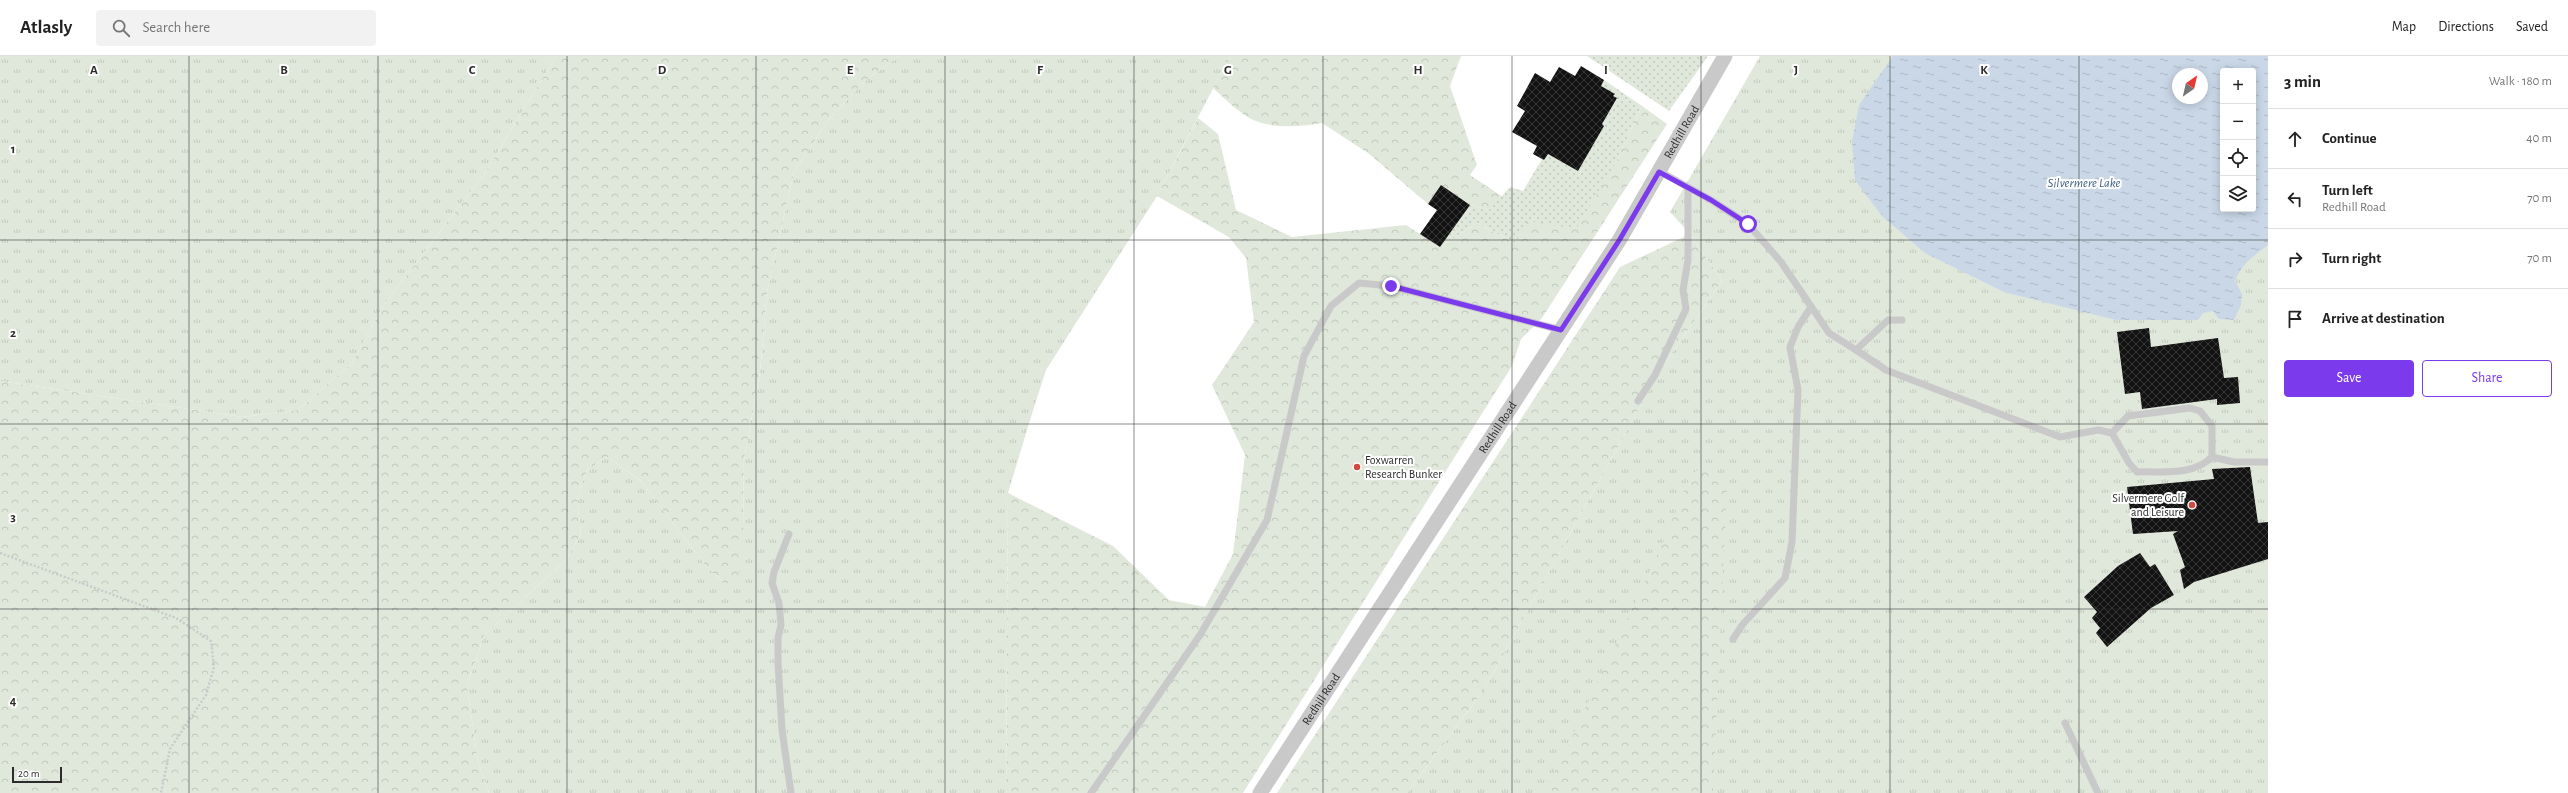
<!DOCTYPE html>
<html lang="en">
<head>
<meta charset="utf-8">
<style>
	body { margin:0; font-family:"Alegreya Sans",sans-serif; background:#f2f2f2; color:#222 }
	.controls { position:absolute; right:12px; top:12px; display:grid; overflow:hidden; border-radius:4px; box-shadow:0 2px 10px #0003 }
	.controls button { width:36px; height:36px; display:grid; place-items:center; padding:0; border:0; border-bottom:1px solid #e0e0e0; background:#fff; color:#222; font:20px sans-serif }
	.compass { position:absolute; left:2172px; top:12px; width:36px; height:36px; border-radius:50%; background:#fff; box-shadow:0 2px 10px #0003; rotate:34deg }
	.scale { position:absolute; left:12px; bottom:10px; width:50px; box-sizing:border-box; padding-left:4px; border:2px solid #2c2c2c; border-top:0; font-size:11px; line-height:14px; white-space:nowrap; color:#2c2c2c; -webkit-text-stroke:3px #fff; paint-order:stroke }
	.stop { position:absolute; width:12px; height:12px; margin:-9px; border:3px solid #7c3aed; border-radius:50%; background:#fff }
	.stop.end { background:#7c3aed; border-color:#fff; box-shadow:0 1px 4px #0008 }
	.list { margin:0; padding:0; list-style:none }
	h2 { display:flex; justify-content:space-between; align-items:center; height:52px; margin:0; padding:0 16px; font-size:17px }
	h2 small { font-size:13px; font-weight:400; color:#767676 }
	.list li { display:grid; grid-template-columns:26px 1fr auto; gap:12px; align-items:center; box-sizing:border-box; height:60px; padding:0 16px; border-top:1px solid #e0e0e0 }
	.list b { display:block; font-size:15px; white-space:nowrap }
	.list p { margin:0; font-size:13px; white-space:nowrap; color:#767676 }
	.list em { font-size:13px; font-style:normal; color:#767676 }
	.actions { display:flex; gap:8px; padding:12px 16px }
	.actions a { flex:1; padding:9px 0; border:1px solid #7c3aed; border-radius:4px; text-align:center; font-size:14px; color:#7c3aed }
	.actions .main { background:#7c3aed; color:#fff }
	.icon { flex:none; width:22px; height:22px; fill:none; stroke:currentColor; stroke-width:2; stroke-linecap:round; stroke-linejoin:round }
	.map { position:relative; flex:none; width:2268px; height:737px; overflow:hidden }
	header { display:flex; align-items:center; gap:24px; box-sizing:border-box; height:56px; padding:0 20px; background:#fff; border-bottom:1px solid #e0e0e0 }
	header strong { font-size:19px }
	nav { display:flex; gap:22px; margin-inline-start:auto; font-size:14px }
	.search { width:280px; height:36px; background:#f2f2f2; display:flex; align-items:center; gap:10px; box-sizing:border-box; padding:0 14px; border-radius:4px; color:#767676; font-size:15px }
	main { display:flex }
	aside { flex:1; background:#fff }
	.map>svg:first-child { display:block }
</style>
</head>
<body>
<header>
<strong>Atlasly</strong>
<div class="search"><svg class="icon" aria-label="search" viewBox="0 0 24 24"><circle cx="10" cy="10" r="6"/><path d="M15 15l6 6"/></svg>Search here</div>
<nav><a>Map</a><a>Directions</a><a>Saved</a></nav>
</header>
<main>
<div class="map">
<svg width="2268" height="737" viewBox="0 0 2268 737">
	<defs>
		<pattern id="grass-tufts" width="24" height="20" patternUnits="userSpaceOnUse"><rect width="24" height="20" fill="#e0e8db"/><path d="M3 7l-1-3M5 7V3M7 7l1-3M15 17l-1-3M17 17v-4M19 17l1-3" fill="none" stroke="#c0c7bc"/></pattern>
		<pattern id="forest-crowns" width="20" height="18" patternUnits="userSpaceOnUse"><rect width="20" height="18" fill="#e0e8db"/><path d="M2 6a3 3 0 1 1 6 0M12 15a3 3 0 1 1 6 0" fill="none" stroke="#c0c7bc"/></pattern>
		<pattern id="garden-dots" width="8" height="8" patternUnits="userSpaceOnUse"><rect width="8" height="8" fill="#e0e8db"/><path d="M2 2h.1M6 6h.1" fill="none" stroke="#c0c7bc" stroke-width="1.8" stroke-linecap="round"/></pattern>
		<pattern id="water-ripples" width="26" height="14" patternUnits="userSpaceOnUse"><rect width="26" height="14" fill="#c9d7e7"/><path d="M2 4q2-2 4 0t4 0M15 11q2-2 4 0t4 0" fill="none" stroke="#adb9c6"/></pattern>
		<pattern id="building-cross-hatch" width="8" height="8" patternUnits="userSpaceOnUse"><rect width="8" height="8" fill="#131313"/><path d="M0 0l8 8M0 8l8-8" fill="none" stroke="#363636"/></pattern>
	</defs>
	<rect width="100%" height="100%" fill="#fff"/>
	<g fill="url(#grass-tufts)" fill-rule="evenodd">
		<path d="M0 0H556L485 117 383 250 352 307 298 354 243 361 0 325Z"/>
		<path d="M899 0H1230L1157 140 1046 314 1030 364 1008 437 1006 737H489L478 706 467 631 484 579 566 504 581 478 577 442 587 414 607 401 640 424 706 510 724 527 743 473 744 403 760 317 767 236 794 116 828 64 864 26Z"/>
		<path d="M1760 0H2268V737H1407L1483 635 1662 311 1722 225 1690 178 1670 156ZM2223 15H2253V153H2223ZM2178 18H2202V42H2178Z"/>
	</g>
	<g fill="url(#forest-crowns)">
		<path d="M556 0H899L864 26 828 64 794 116 767 236 760 316 744 403 743 473 739 524 724 527 706 510 640 424 607 401 587 414 577 442 581 478 566 504 484 579 467 631 478 706 489 737H0V325L243 361 298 354 352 307 383 250 485 117Z"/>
		<path d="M1230 0H1461L1450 30 1477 109 1470 119 1503 141 1489 154 1470 149 1428 148 1368 97 1322 67C1300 71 1270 73 1249 62 1236 54 1224 42 1213 32Z"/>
		<path d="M1642 50 1667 68 1542 262 1521 283 1512 310 1243 737H1006L1008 437 1113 490 1169 544 1205 551 1233 498 1245 399 1212 329 1254 266 1246 202 1229 181 1157 140 1198 62 1218 78 1236 154 1292 181 1406 169 1440 191 1477 167 1515 187 1527 165 1548 166 1616 106Z"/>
		<path d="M1690 178 1722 225 1662 311 1483 635 1407 737H1277L1620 211Z"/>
		<path d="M1702 410 1716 414 1727 428 1713 737H1536L1554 719 1662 489 1690 420Z"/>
	</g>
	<g fill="url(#garden-dots)">
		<path d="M1587 0H1708L1669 55Z"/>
		<path d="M1604 24 1642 50 1616 106 1576 173 1528 165 1515 187 1477 167 1440 191 1470 149 1489 154 1510 131 1523 135 1542 103 1544 104 1548 98 1555 102 1557 100 1578 115 1604 70 1598 66 1609 49 1612 51 1617 43 1613 40 1614 38 1599 31Z"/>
	</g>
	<path fill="url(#water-ripples)" fill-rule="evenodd" d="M1893 0H2268V189C2254 200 2242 207 2235 225L2242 238 2241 249 2234 264 2219 263 2213 255 2203 257 2198 264H2116L2004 236 1925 197 1882 160 1855 124 1852 86 1859 49ZM2223 15H2253V153H2223ZM2178 18H2202V42H2178Z"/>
	<g fill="url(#building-cross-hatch)">
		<path d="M1581 10 1604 24 1601 30 1615 38 1613 40 1617 42 1602 68 1604 70 1578 115 1548 98 1544 104 1533 98 1537 90 1512 76 1525 55 1517 50 1535 17 1550 26 1559 11 1575 20Z"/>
		<path d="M1441 129 1470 149 1440 191 1420 178 1437 154 1428 148Z"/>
		<path d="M2149 272 2151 291 2218 282 2224 322 2238 321 2240 347 2217 349V343L2142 353 2140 336 2125 338 2117 276Z"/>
		<path d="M2250 411 2258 467 2268 466V503L2194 526 2184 533 2180 514 2185 511 2173 478 2178 475 2133 478 2127 431 2214 423 2212 413Z"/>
		<path d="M2140 497 2150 511 2155 508 2174 539 2151 552 2107 591 2096 577 2100 572 2092 562 2097 556 2084 541 2118 510Z"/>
	</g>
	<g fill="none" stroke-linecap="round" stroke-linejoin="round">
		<path stroke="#c9c9c9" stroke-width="2.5" stroke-dasharray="2 2" stroke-linecap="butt" d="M0 497 176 562 211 585 214 611 206 639 170 693 161 737"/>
		<g stroke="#c9c9c9" stroke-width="7">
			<path d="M1659 115 1711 144 1748 168 1781 206 1829 277 1856 294 1888 264H1902"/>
			<path d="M1856 294 1886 314 2060 381 2098 374 2112 377 2128 360 2190 352 2200 355 2212 370V401C2193 420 2163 415 2137 416L2129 407 2112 377"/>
			<path d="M1638 345 1655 319 1686 253 1683 234 1688 204V132"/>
			<path d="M2212 401 2234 406H2268"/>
			<path d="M789 478 774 516 772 527 779 547 781 569 778 582V606L782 674 791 737"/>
			<path d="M1733 583 1743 568 1785 522 1792 486 1798 334 1790 291 1798 271 1811 251"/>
			<path d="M2065 667 2098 737"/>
			<path d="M1091 737 1200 579 1267 464 1304 300 1331 250 1359 227 1391 230 1561 274"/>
		</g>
		<path stroke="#c9c9c9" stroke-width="15" id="s1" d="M1260 737 1620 183 1725 0"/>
	</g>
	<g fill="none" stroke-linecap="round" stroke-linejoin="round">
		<path stroke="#7c3aed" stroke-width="5" d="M1391 230 1561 274 1620 183 1659 116 1711 144 1748 168"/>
	</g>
	<path fill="none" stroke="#2c2c2c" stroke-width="1" stroke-opacity="0.55" d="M189 0V737M378 0V737M567 0V737M756 0V737M945 0V737M1134 0V737M1323 0V737M1512 0V737M1701 0V737M1890 0V737M2079 0V737M0 184H2268M0 368H2268M0 553H2268"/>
	<g fill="#d24a3f" stroke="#fff" stroke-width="1.5">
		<circle cx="1357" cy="411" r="4"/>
		<circle cx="2192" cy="449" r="4"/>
	</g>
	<g text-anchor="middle" stroke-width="4" stroke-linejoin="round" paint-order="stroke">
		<g font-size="12" fill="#2c2c2c" stroke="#fff">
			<text dy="4" stroke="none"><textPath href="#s1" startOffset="784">Redhill Road</textPath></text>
			<text dy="4" stroke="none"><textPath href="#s1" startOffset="436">Redhill Road</textPath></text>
			<text dy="4" stroke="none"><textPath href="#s1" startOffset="112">Redhill Road</textPath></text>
		</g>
		<g font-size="12" fill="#2c2c2c" stroke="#fff" text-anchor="start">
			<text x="1365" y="408">Foxwarren<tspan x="1365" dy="14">Research Bunker</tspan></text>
			<text x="2184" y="446" text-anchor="end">Silvermere Golf<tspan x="2184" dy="14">and Leisure</tspan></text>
		</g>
		<g font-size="13" font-style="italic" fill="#436285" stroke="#fff">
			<text x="2084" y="131">Silvermere Lake</text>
		</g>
	</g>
	<g font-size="13" text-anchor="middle" font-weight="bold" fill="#2c2c2c" stroke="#fff" stroke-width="4" stroke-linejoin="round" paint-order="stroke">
		<text x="94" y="18">A</text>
		<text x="284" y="18">B</text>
		<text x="472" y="18">C</text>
		<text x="662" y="18">D</text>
		<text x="850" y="18">E</text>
		<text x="1040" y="18">F</text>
		<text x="1228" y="18">G</text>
		<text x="1418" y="18">H</text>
		<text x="1606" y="18">I</text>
		<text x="1796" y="18">J</text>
		<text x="1984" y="18">K</text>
		<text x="13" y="97">1</text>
		<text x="13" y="281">2</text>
		<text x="13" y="465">3</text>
		<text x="13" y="649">4</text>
	</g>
</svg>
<div class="controls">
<button>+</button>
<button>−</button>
<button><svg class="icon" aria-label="locate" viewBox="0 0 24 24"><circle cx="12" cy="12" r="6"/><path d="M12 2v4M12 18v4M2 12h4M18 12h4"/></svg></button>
<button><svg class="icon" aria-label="layers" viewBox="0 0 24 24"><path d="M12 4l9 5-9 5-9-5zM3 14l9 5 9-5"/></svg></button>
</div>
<svg class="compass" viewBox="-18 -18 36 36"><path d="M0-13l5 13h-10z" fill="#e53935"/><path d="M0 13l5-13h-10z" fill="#767676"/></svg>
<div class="scale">20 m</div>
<div class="stop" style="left:1748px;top:168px"></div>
<div class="stop end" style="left:1391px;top:230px"></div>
</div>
<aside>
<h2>3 min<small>Walk · 180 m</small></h2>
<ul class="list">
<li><svg class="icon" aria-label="ahead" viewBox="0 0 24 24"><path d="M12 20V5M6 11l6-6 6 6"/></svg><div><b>Continue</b></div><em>40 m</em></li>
<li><svg class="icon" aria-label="left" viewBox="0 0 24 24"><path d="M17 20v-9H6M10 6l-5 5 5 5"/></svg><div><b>Turn left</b><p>Redhill Road</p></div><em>70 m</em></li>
<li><svg class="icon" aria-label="right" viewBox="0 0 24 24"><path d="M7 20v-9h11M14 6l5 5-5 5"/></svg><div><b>Turn right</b></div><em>70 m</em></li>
<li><svg class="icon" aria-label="arrive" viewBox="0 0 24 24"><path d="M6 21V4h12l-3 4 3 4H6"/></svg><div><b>Arrive at destination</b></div></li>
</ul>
<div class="actions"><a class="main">Save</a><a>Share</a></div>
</aside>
</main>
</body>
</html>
